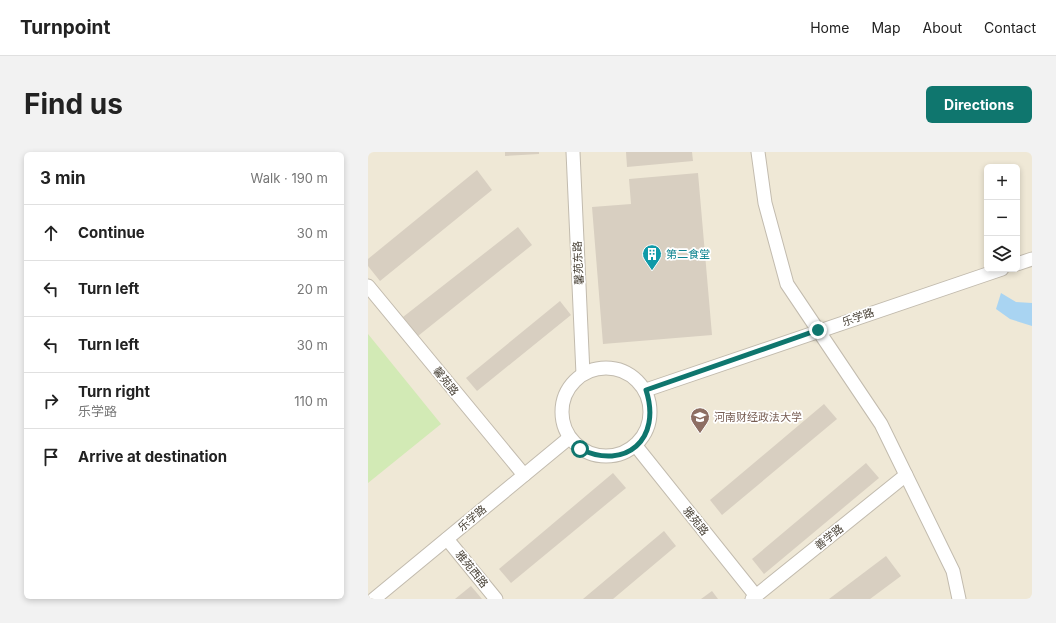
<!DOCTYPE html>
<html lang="en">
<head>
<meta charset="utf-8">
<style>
	body { margin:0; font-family:Inter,"Noto Sans SC",sans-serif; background:#f2f2f2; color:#222 }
	.controls { position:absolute; right:12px; top:12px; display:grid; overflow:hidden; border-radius:6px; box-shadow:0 2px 6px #0003 }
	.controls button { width:36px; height:36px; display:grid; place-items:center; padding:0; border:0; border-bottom:1px solid #e0e0e0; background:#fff; color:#222; font:20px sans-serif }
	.stop { position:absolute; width:12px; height:12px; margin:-9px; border:3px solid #0f766e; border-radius:50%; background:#fff }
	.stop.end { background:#0f766e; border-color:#fff; box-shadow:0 1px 4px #0008 }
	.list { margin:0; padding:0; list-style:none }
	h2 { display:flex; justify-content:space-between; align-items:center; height:52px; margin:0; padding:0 16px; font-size:17px }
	h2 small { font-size:13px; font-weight:400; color:#767676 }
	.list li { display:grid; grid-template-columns:26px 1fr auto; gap:12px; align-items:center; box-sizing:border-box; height:56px; padding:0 16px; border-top:1px solid #e0e0e0 }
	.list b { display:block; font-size:15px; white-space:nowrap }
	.list p { margin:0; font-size:13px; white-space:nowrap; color:#767676 }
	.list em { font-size:13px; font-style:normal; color:#767676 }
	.icon { flex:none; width:22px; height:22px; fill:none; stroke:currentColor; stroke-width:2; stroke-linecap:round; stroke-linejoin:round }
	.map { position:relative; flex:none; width:664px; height:447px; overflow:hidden; border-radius:6px }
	header { display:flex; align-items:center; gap:24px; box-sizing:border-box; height:56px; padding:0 20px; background:#fff; border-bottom:1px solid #e0e0e0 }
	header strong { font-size:19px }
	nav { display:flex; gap:22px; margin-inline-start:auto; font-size:14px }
	.intro { display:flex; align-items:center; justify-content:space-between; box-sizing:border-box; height:96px; padding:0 24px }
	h1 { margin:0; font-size:28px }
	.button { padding:10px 18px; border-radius:6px; background:#0f766e; color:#fff; font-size:14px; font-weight:700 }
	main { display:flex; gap:24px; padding:0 24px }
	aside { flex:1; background:#fff; border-radius:6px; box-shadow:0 2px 6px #0003 }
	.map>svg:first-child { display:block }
</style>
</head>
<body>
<header>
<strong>Turnpoint</strong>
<nav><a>Home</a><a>Map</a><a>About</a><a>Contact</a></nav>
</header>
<div class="intro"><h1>Find us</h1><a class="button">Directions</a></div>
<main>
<aside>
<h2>3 min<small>Walk · 190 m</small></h2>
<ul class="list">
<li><svg class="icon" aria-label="ahead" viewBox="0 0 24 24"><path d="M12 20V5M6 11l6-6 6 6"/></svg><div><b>Continue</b></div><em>30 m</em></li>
<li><svg class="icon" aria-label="left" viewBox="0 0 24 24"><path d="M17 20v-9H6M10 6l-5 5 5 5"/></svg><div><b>Turn left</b></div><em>20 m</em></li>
<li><svg class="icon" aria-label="left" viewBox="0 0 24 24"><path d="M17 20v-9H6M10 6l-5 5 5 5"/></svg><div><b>Turn left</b></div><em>30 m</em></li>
<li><svg class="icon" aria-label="right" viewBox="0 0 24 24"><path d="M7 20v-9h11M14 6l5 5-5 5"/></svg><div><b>Turn right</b><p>乐学路</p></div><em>110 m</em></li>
<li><svg class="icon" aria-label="arrive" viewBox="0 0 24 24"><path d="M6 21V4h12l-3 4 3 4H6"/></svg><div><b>Arrive at destination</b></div></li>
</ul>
</aside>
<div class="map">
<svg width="664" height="447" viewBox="0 0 664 447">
	<rect width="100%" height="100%" fill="#f6f3ec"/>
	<path fill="#efe8d6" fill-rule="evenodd" d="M0 0H664V447H0ZM619 15H649V117H619Z"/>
	<path fill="#d2eab5" d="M0 182 73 272 0 331Z"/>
	<path fill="#a9d4f2" d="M633 141 648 150 664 151V174L642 167 628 157Z"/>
	<g fill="#d8cfc1">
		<path d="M137 0H171V2L137 4Z"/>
		<path d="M258 0H324L325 9 259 15Z"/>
		<path d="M109 18 124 38 12 129 0 114V107Z"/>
		<path d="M330 21 344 183 235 192 224 55 263 52 261 27Z"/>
		<path d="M150 75 164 93 50 184 35 165Z"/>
		<path d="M192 149 203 163 109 239 98 226Z"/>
		<path d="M456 252 469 267 354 363 342 348Z"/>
		<path d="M498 311 511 326 396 422 384 407Z"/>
		<path d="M245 321 258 336 143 431 131 417Z"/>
		<path d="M296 379 308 394 245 447H215Z"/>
		<path d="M518 404 533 424 502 447H461Z"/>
		<path d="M103 434 114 447H87Z"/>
		<path d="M344 439 350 447H333Z"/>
	</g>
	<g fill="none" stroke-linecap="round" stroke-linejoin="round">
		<g stroke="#c2bbae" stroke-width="15">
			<g id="minor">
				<path d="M205 0 215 222"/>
				<path d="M390 0 397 51 419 132 513 272 585 419 591 447"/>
				<path d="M649 112 664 107"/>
				<path d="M0 134 156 323"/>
				<circle cx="238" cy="260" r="44"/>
				<path d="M278 238 634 117"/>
				<path d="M268 294 388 444"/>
				<path d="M79 387 128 447"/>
				<path d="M6 447 201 286"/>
				<path d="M384 447 538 323"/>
			</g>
		</g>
		<use href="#minor" stroke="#fff" stroke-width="13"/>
	</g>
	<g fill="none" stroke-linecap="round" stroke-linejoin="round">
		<path stroke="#0f766e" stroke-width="5" d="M212 297C258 319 294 287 278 238L450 178"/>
	</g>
	<defs>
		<g id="building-pin" transform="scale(1)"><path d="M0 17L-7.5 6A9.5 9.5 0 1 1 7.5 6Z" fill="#0f9aa8" stroke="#fff"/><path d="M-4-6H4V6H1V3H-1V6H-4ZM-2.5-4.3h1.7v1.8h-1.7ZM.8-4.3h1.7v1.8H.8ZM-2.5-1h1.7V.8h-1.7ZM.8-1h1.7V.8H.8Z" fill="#fff"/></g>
		<g id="university-pin" transform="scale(1)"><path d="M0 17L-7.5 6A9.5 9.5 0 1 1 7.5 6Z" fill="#8d6e63" stroke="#fff"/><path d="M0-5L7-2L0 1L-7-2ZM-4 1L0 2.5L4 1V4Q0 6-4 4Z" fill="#fff"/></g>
	</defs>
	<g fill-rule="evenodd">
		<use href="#building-pin" x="284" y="102"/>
		<use href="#university-pin" x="332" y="265"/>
	</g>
	<g text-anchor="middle" stroke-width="3.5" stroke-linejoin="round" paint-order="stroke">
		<g font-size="11" fill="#0d838f" stroke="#fff" text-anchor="start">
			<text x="298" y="106">第二食堂</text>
		</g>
		<g font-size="11" fill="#4b4439" stroke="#fff">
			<text transform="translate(210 111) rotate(-93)" y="4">馨苑东路</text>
			<text transform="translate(490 165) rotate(-19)" y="4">乐学路</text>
			<text transform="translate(78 229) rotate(51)" y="4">馨苑路</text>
			<text transform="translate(104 366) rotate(-40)" y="4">乐学路</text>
			<text transform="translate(328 369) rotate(51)" y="4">雅苑路</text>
			<text transform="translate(461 385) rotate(-39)" y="4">善学路</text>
			<text transform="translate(104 417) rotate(51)" y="4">雅苑西路</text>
		</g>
		<g font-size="11" fill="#785e54" stroke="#fff" text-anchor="start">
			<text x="346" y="269">河南财经政法大学</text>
		</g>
	</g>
</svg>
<div class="controls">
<button>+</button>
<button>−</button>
<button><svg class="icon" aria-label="layers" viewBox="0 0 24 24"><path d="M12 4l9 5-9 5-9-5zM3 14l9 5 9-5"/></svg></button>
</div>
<div class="stop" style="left:212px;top:297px"></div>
<div class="stop end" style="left:450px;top:178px"></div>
</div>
</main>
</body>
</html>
